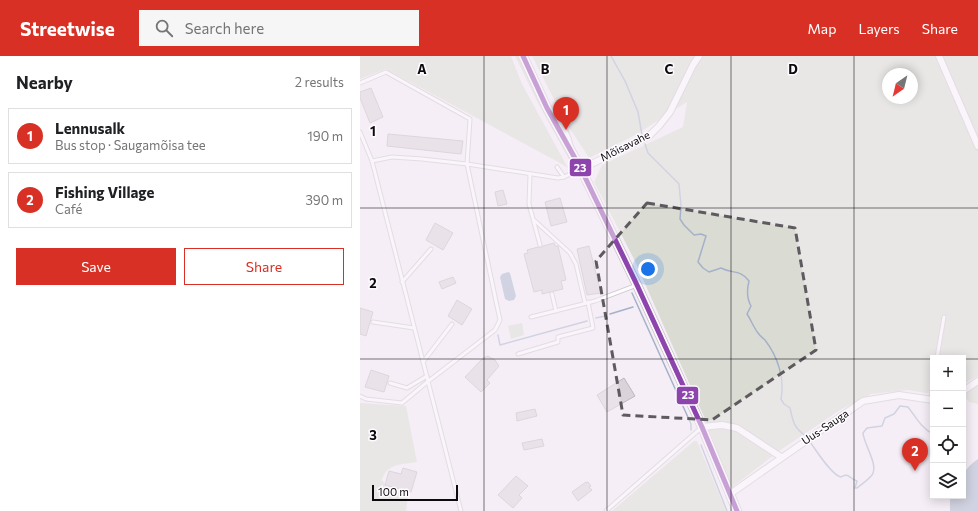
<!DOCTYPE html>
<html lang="en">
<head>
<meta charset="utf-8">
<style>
	body { margin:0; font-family:Commissioner,sans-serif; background:#f6f6f6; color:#202124 }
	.controls { position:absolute; right:12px; bottom:12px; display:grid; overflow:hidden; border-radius:0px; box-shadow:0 2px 10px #0003 }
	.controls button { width:36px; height:36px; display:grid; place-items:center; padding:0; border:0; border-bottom:1px solid #e0e0e0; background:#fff; color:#202124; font:20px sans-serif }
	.compass { position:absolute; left:522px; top:12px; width:36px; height:36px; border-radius:50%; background:#fff; box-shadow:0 2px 10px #0003; rotate:215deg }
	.scale { position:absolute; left:12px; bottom:10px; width:86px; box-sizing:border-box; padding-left:4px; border:2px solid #0d0a0e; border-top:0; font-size:11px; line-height:14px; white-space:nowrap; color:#0d0a0e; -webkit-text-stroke:3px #fefcff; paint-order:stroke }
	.you { position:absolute; left:288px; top:213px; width:14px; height:14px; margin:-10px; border:3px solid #fff; border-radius:50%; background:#1a73e8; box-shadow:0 0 0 6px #1a73e833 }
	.badge { display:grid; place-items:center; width:26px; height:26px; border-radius:50%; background:#d93025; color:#fff; font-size:13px; font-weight:700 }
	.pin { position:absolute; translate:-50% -33px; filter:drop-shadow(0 1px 2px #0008) }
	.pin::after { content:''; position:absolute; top:21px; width:14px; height:12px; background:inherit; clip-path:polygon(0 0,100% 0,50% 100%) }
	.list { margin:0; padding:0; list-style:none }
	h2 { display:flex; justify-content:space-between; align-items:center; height:52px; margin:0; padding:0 16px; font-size:17px }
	h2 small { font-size:13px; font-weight:400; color:#757577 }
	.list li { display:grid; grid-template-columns:26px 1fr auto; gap:12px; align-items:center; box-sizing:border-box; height:56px; margin:0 8px 8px; padding:0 8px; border:1px solid #e0e0e0; border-radius:0px }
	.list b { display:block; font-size:15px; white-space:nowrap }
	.list p { margin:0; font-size:13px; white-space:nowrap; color:#757577 }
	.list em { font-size:13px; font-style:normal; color:#757577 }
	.actions { display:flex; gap:8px; padding:12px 16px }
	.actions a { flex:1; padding:9px 0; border:1px solid #d93025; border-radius:0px; text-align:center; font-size:14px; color:#d93025 }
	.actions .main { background:#d93025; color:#fff }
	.icon { flex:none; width:22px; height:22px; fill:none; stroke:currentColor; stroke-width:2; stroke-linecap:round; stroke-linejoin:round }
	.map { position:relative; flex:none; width:618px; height:455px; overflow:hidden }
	header { display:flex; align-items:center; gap:24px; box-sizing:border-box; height:56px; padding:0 20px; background:#d93025; color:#fff }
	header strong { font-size:19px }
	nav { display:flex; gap:22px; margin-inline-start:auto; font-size:14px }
	.search { width:280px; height:36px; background:#f6f6f6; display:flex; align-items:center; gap:10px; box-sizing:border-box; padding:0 14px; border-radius:0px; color:#757577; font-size:15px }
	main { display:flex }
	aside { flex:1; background:#fff }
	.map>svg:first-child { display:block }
</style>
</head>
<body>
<header>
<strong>Streetwise</strong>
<div class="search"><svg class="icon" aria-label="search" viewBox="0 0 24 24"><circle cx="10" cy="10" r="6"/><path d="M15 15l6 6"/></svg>Search here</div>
<nav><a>Map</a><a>Layers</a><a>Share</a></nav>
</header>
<main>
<aside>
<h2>Nearby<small>2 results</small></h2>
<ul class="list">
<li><span class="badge">1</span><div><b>Lennusalk</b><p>Bus stop · Saugamõisa tee</p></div><em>190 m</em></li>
<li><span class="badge">2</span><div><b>Fishing Village</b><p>Café</p></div><em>390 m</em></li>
</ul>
<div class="actions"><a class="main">Save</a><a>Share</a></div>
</aside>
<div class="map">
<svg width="618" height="455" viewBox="0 0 618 455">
	<rect width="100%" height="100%" fill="#f5eef6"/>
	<g fill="#dadcd3" fill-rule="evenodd">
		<path d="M0 0H151L162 28 208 112 200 107 26 13 0 23Z"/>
		<path d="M155 0H158L183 52 210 101 212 109 177 45Z"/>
		<path d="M172 0H618V320L603 328V302H573V336L566 337 548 334 511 338 480 354 422 393 371 432 345 363 274 203 234 126 242 109 323 71 327 46 277 78 229 102 205 65ZM528 18H552V42H528Z"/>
		<path d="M162 267 164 279 151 283 148 270Z"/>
		<path d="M618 329V348L609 346 603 339Z"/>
		<path d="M0 347 46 350 57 406C41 409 27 407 22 424 31 436 35 436 48 438L46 455H0Z"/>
		<path d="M334 385H337L366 455H252Z"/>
	</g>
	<g fill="#a5b1c9">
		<path d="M148 216 150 217 156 240 154 244 149 245 145 243 140 221 142 218Z"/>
		<path d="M618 403V455H590V440H603C603 421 601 415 618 403Z"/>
	</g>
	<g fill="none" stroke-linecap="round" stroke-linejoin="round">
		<g stroke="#a5b1c9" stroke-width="1.5">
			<path d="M251 0 265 25 278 56 282 79"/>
			<path d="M285 88 288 97 319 128 321 150 320 163 324 169 334 179 341 178 346 180 338 206 343 212 349 216 361 212C372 218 380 213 389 225 387 233 387 243 391 250L387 258C391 264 394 272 398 277 400 280 403 282 405 284 418 301 425 323 421 343L424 348 430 352C433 366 434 372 446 380"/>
			<path d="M272 237 331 368V374"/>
			<path d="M250 258 273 251"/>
			<path d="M236 262 245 260"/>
			<path d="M138 279 140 289 227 265"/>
			<path d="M450 386C456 394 472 420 481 421 488 416 490 423 497 425L495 432H497C502 428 508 424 512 419 519 409 504 389 503 377L507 372 522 370 525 362 534 358 540 350 548 351C556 361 561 372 573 378"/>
			<path d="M341 389 367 455"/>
		</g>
	</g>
	<g fill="#dad4da" stroke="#bdb8bd">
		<path d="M11 32 23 61 10 67 0 42V36Z"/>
		<path d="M28 78 103 85 101 98 27 90Z"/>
		<path d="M143 134 147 148 138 150 135 136Z"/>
		<path d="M200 142 207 166 191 170 185 146Z"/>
		<path d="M75 167 93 177 83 194 66 184Z"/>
		<path d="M194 187 195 190H198L206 224 201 225 203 233 182 238V234L174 236 164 198 168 197 167 194 178 191 180 192 183 190Z"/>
		<path d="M229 190 241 237 227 239 217 193Z"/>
		<path d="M93 221 96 227 82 233 79 226Z"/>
		<path d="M97 244 112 253 102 269 88 260Z"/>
		<path d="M0 252 13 256 6 280 0 278Z"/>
		<path d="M128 300 135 304 139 310 127 324 130 327 121 336 105 321 123 302Z"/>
		<path d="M11 314 29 320 24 336 5 331Z"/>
		<path d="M264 322 275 340 247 356 237 339Z"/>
		<path d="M175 353 177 360 157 365 156 357Z"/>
		<path d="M182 383 184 390 164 394 162 387Z"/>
		<path d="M43 412 57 416 51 436 25 429 29 415 41 418Z"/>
		<path d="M156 420 168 430 159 439 162 442 153 452 138 439Z"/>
		<path d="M226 426V427L228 426 231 430 229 431 232 434 218 445 212 436Z"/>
	</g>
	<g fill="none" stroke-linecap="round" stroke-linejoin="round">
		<g stroke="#ccc7cd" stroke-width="5">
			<g id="lane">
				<path d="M0 27 26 16 110 63 107 108 140 264 135 274 66 327 42 347 6 343 0 340"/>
				<path d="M196 62C203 69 209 79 211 89"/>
				<path d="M0 76 12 105 101 455"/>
				<path d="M12 105 32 101 62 103 107 108 198 122 204 121 221 113"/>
				<path d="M197 111 204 121"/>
				<path d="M170 118 169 148 180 189"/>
				<path d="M174 164 210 197 216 208 225 247"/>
				<path d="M42 226 71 193"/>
				<path d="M192 238 196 255"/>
				<path d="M171 261 235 245 277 229"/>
				<path d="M13 266 54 272"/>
				<path d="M158 298 198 286V281L233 272 228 246"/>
				<path d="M577 302 584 261"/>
				<path d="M63 306 92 268"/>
				<path d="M30 327 47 332 67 320"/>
				<path d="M571 344 573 328"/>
				<path d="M246 455 341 372"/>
			</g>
		</g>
		<g stroke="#ccc7cd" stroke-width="8">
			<g id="street">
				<path d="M579 0 618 90"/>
				<path d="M221 113 289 80 299 70 310 56 333 9 339 0"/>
				<path d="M603 335 618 325"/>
				<path d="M342 371 362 369 377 372 421 401"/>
				<path d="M370 438 503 345 539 339 573 344"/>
			</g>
		</g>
		<g stroke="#ccc7cd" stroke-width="10">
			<path id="secondary" d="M163 0 187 52 221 113 277 229 342 371 377 455"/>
		</g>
		<use href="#lane" stroke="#fefcfe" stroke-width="3"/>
		<use href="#street" stroke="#fefcfe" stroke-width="6"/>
		<use href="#secondary" stroke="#fefcfe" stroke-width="8"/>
		<g stroke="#fefcff" stroke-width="8">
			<path id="bus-1" d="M163 0 187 52 221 113 277 229 342 371 377 455"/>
		</g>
		<use href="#bus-1" stroke="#8e44ad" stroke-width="5"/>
	</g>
	<path d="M0 0H618V455H0ZM287 147 435 172 456 294 352 364 263 359 236 205Z" fill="#f5eef6" fill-opacity=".55" fill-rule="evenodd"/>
	<path fill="none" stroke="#5e5a5f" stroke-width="3" stroke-dasharray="8 5" stroke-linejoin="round" d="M287 147 435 172 456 294 352 364 263 359 236 205Z"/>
	<path fill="none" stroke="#0d0a0e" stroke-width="1" stroke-opacity="0.55" d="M124 0V455M247 0V455M371 0V455M494 0V455M0 152H618M0 303H573M603 303H618"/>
	<g text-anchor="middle" stroke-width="3" stroke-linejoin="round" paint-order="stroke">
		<g font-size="11" fill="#0d0a0e" stroke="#fefcff">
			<text transform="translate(265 90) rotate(-27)" y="4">Mõisavahe</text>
			<text transform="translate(465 371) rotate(-34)" y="4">Uus-Sauga</text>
		</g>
	</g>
	<g font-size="13" text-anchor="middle" font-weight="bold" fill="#0d0a0e" stroke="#fefcff" stroke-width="3" stroke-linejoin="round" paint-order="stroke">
		<text x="62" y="18">A</text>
		<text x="185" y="18">B</text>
		<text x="309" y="18">C</text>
		<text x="433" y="18">D</text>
		<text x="13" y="80">1</text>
		<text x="13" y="232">2</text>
		<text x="13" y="384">3</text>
	</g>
	<g stroke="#fefcff" stroke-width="1.5">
		<rect x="209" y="102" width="23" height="19" rx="4" fill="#8e44ad"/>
		<rect x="316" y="330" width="23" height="19" rx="4" fill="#8e44ad"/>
	</g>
	<g font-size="11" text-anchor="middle" font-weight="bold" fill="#fff">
		<text x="220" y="116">23</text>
		<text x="328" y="343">23</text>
	</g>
</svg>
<div class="controls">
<button>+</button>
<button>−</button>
<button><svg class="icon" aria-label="locate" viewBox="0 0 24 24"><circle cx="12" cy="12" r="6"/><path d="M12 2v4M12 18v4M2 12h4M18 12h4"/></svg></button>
<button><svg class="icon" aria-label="layers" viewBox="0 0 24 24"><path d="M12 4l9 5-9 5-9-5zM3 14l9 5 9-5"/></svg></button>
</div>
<svg class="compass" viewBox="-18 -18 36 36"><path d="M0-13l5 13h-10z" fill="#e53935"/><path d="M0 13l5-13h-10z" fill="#757577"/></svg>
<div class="scale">100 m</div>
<div class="you"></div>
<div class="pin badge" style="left:206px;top:74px">1</div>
<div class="pin badge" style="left:555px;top:415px">2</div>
</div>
</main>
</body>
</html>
